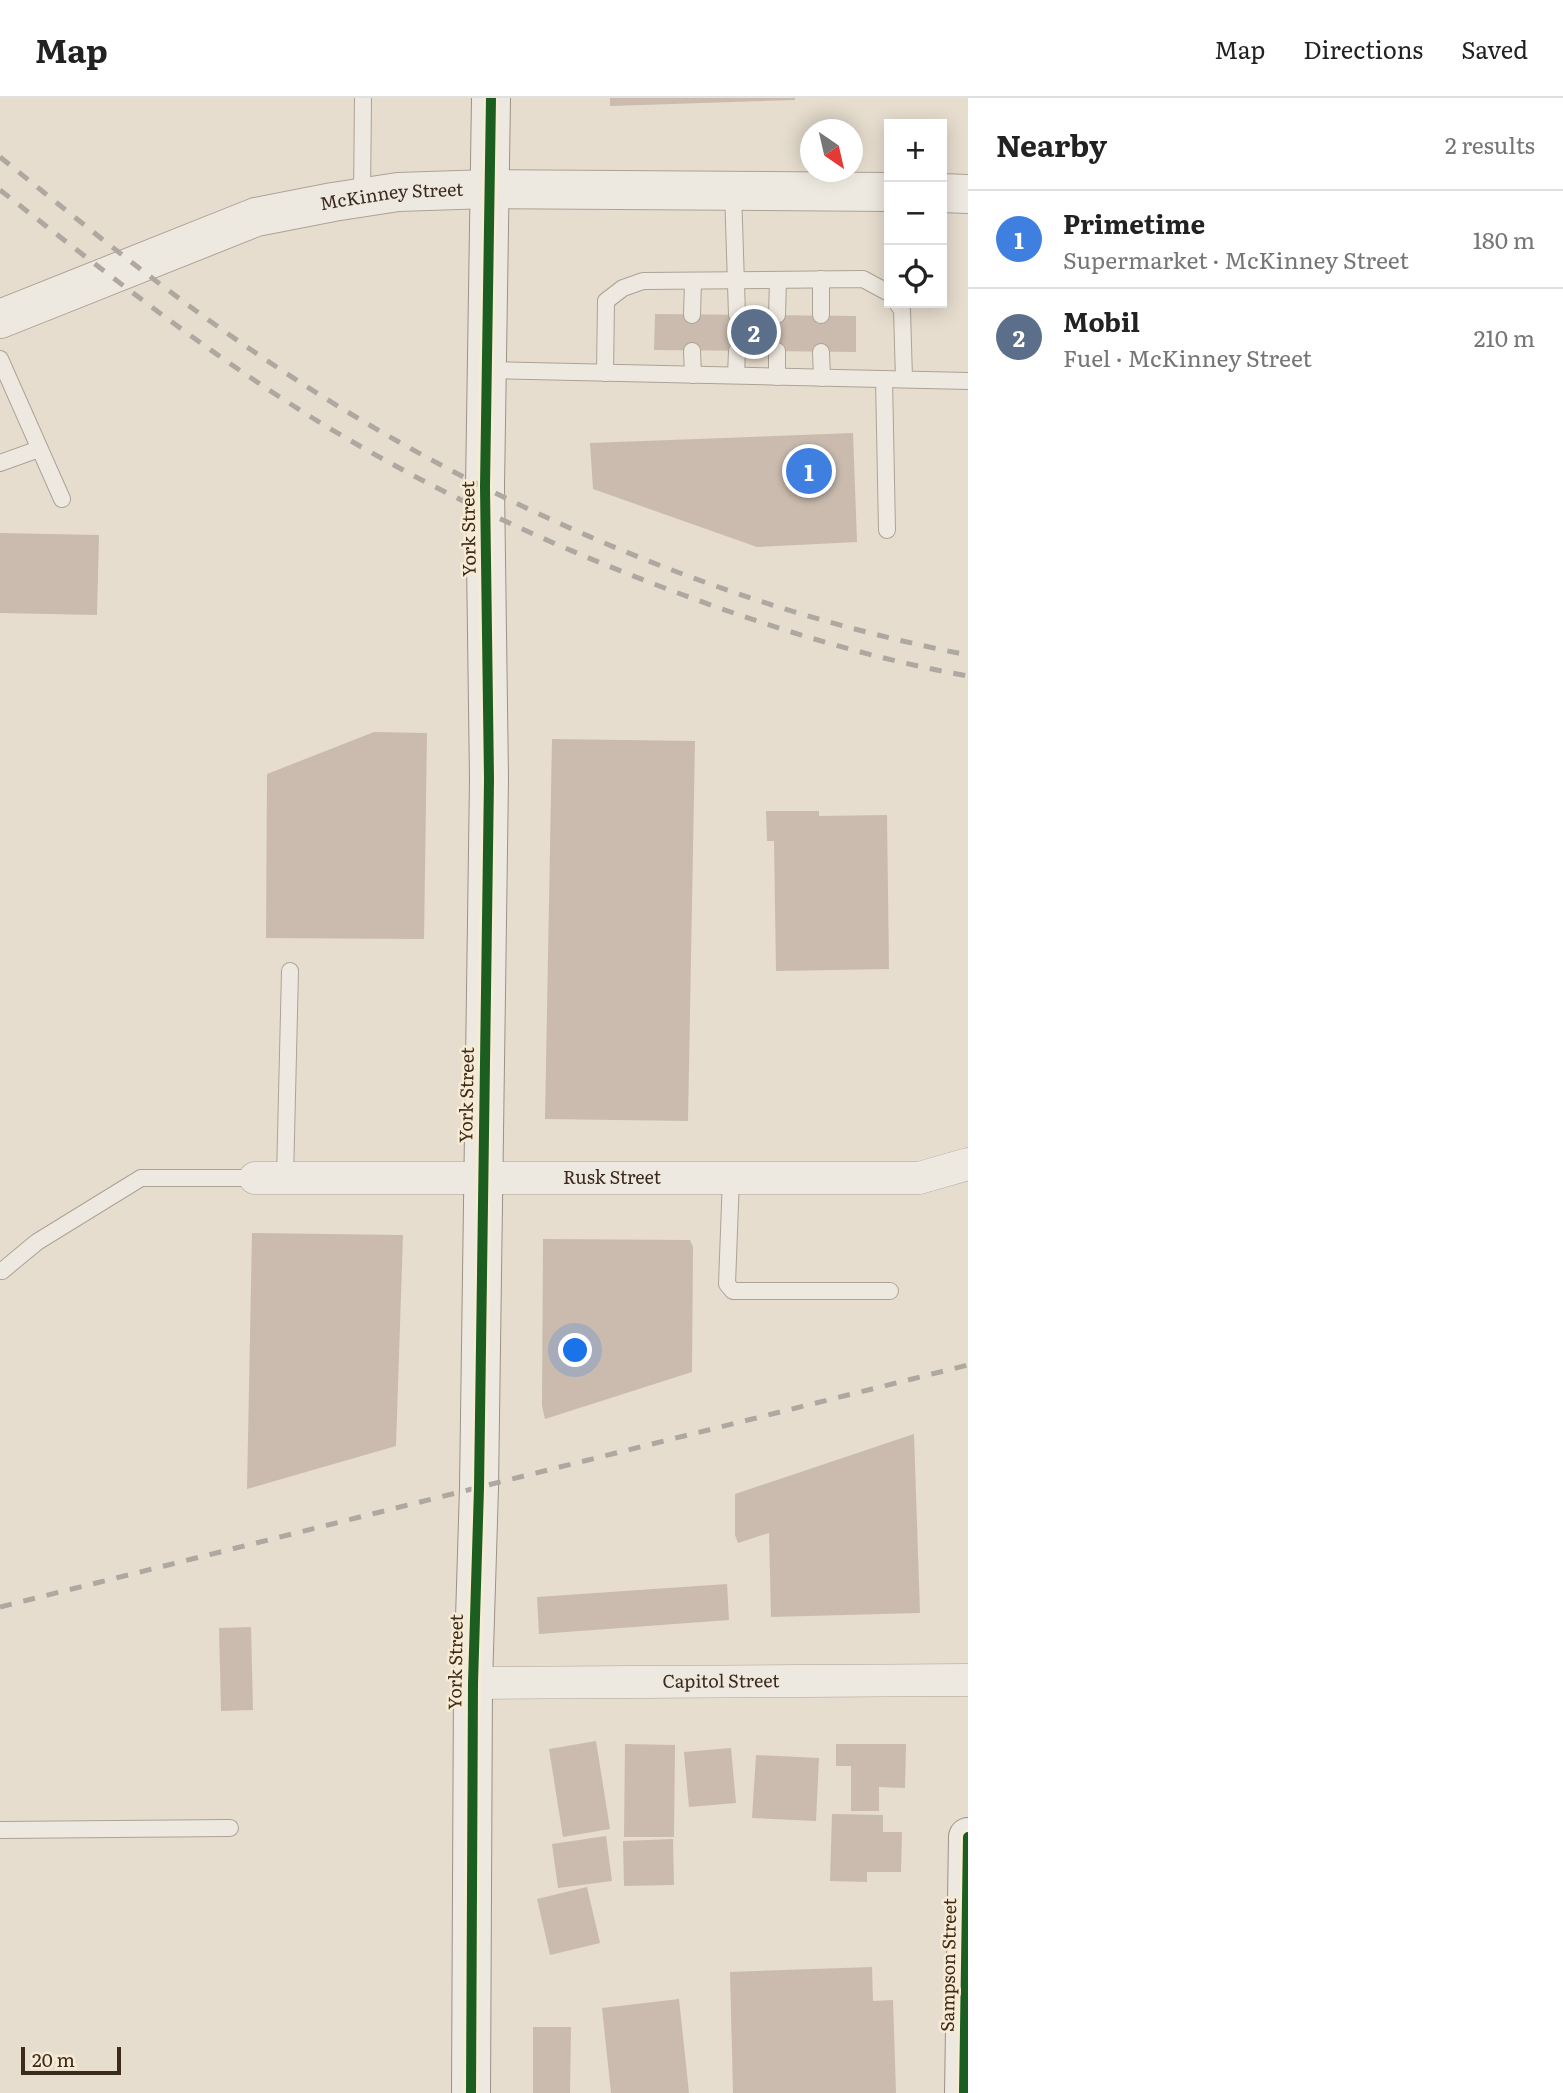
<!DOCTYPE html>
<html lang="en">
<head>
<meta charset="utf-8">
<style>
	body { margin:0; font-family:Literata,serif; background:#f6f6f6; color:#222 }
	.controls { position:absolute; right:21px; top:21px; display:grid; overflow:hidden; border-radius:0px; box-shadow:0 4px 18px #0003 }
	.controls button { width:63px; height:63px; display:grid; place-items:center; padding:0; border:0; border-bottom:2px solid #e0e0e0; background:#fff; color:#222; font:35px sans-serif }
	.compass { position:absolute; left:800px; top:21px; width:63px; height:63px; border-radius:50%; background:#fff; box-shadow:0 4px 18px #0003; rotate:146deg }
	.scale { position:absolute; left:21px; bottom:18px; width:100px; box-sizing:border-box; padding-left:7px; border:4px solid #3c2a1d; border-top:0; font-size:19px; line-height:24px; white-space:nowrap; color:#3c2a1d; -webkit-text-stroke:5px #f8ebd3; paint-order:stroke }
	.you { position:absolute; left:576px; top:1253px; width:24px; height:24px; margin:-18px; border:5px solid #fff; border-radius:50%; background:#1a73e8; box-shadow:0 0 0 10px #1a73e833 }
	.badge { display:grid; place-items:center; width:46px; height:46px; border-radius:50%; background:#78695b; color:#fff; font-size:23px; font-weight:700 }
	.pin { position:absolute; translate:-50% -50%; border:4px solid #fff; box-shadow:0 2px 7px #0006 }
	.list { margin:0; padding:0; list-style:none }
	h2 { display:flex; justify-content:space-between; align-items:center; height:91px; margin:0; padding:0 28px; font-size:30px }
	h2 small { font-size:23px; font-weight:400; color:#767676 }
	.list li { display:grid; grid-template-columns:46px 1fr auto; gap:21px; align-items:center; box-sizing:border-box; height:98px; padding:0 28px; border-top:2px solid #e0e0e0 }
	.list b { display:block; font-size:26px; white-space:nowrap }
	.list p { margin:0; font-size:23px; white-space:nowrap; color:#767676 }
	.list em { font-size:23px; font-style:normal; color:#767676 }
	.icon { flex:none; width:38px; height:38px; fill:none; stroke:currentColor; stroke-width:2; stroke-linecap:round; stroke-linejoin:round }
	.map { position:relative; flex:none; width:968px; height:1995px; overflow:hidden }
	header { display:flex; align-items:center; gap:42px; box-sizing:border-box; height:98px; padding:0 35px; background:#fff; border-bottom:2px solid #e0e0e0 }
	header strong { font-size:33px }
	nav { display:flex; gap:38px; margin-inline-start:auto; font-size:24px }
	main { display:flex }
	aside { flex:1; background:#fff }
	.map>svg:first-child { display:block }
</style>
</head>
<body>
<header>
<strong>Map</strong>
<nav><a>Map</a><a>Directions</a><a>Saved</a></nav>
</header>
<main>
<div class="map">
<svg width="968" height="1995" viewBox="0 0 968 1995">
	<rect width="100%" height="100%" fill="#e6ddce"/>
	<g fill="#cabbae">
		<path d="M610 0H795V2L610 8Z"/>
		<path d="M655 216 856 218V254L654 252Z"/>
		<path d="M853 335 857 444 757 449 593 391 590 345Z"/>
		<path d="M0 435 99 437 97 517 0 515Z"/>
		<path d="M374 634 427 635 424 841 266 840 267 676Z"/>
		<path d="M552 641 695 643 688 1023 545 1021Z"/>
		<path d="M766 713H819V718L887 717 889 871 776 873 774 743H767Z"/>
		<path d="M252 1135 403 1137 396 1348 247 1391Z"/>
		<path d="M543 1141 690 1142 693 1149 692 1274 545 1321 542 1308Z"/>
		<path d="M914 1336 920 1515 771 1519 769 1435 738 1445 735 1437V1396Z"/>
		<path d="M727 1486 729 1522 539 1536 537 1499Z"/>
		<path d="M251 1529 253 1612 221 1613 219 1530Z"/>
		<path d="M596 1643 610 1731 563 1739 549 1651Z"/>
		<path d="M625 1646 675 1647 674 1739H624Z"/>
		<path d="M836 1646H906L905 1690 879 1689V1713H851V1668H836Z"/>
		<path d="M731 1650 736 1705 689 1709 684 1654Z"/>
		<path d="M756 1657 819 1660 816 1723 752 1720Z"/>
		<path d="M832 1716 883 1717V1734H902L901 1774H867V1784L830 1783Z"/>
		<path d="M606 1738 612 1783 558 1790 552 1746Z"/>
		<path d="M673 1741 674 1787 624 1788 623 1743Z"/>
		<path d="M587 1789 600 1845 550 1857 537 1801Z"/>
		<path d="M872 1869 873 1903 893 1902 896 1995H733L730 1874Z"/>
		<path d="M679 1901 689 1995H611L602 1910Z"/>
		<path d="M533 1929H571L570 1995H533Z"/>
	</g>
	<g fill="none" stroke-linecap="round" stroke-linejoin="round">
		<g stroke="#aca296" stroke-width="18">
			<g id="service">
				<path d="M733 93 737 217"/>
				<path d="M362 99 363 0"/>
				<path d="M821 181V217"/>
				<path d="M897 205 902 212 904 281"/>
				<path d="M692 217 693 183"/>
				<path d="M777 217 778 182"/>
				<path d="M692 253 693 277"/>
				<path d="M777 253V279"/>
				<path d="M821 254 822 280"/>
				<path d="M0 261 62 401"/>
				<path d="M487 272 968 283"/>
				<path d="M605 275 606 203 623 190 643 183 863 181 889 195"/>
				<path d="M736 277 737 253"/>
				<path d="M884 281 887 432"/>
				<path d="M0 365 39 351"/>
				<path d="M285 1080 290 873"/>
				<path d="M731 1080 727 1186 733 1193H890"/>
				<path d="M2 1173 37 1144 141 1080H255"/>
				<path d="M0 1732 230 1730"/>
			</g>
		</g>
		<g stroke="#aca296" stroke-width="33">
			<g id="minor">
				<path id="s1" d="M255 1080H919L968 1066"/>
				<path id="s2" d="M473 1585 968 1582"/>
			</g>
		</g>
		<g stroke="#aca296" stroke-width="40">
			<g id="tertiary">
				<path d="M942 95 968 96"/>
				<path id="s3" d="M0 221 256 119 333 104 398 94 489 91 889 94"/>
			</g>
		</g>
		<g stroke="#9b9286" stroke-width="40">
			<g id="secondary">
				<path d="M471 1995 473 1585 479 1390 489 681 485 389 491 0"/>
				<path d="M964 1995 968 1739"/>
			</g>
		</g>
		<use href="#service" stroke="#eee9e0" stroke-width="16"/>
		<use href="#minor" stroke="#eee9e0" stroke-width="32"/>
		<use href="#tertiary" stroke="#eee9e0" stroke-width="38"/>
		<use href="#secondary" stroke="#eee9e0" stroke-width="38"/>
		<g stroke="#aea8a0" stroke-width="5" stroke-dasharray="12 12" stroke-linecap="butt">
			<path d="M0 59C82 125 163 192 250 251 462 397 715 508 968 557"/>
			<path d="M0 92C101 171 202 251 311 319 426 390 551 448 678 495 772 530 868 560 968 578"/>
			<path d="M0 1509 968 1267"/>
		</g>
		<g stroke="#f8ebd3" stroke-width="15">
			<g id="cycleway">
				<path d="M471 1995 473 1585 479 1390 489 681 485 389 491 0"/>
				<path d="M964 1995 968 1739"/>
			</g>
		</g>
		<use href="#cycleway" stroke="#1b5e20" stroke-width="10"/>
	</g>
	<g text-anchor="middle" stroke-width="5" stroke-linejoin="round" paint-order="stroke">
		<g font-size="18" fill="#3c2a1d" stroke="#f8ebd3">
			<text dy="6" stroke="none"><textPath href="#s3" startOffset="413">McKinney Street</textPath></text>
			<text transform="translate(469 431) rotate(-91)" y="6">York Street</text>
			<text transform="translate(467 997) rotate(-89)" y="6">York Street</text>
			<text dy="6" stroke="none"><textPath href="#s1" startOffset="357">Rusk Street</textPath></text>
			<text transform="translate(456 1564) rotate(-89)" y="6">York Street</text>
			<text dy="6" stroke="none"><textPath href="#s2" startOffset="248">Capitol Street</textPath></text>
			<text transform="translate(949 1867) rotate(-89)" y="6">Sampson Street</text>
		</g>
	</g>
</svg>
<div class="controls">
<button>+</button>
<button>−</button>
<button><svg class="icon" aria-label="locate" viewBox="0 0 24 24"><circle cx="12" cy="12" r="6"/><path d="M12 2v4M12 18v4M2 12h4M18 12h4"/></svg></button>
</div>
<svg class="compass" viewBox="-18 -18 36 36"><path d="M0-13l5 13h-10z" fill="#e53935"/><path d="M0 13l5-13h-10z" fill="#767676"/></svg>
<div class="scale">20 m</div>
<div class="you"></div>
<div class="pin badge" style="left:809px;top:373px;background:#3f7fe0">1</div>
<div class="pin badge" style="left:754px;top:234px;background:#5c6f8a">2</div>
</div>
<aside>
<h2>Nearby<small>2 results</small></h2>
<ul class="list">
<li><span class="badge" style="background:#3f7fe0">1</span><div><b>Primetime</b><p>Supermarket · McKinney Street</p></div><em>180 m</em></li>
<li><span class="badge" style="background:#5c6f8a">2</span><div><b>Mobil</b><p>Fuel · McKinney Street</p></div><em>210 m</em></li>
</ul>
</aside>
</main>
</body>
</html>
